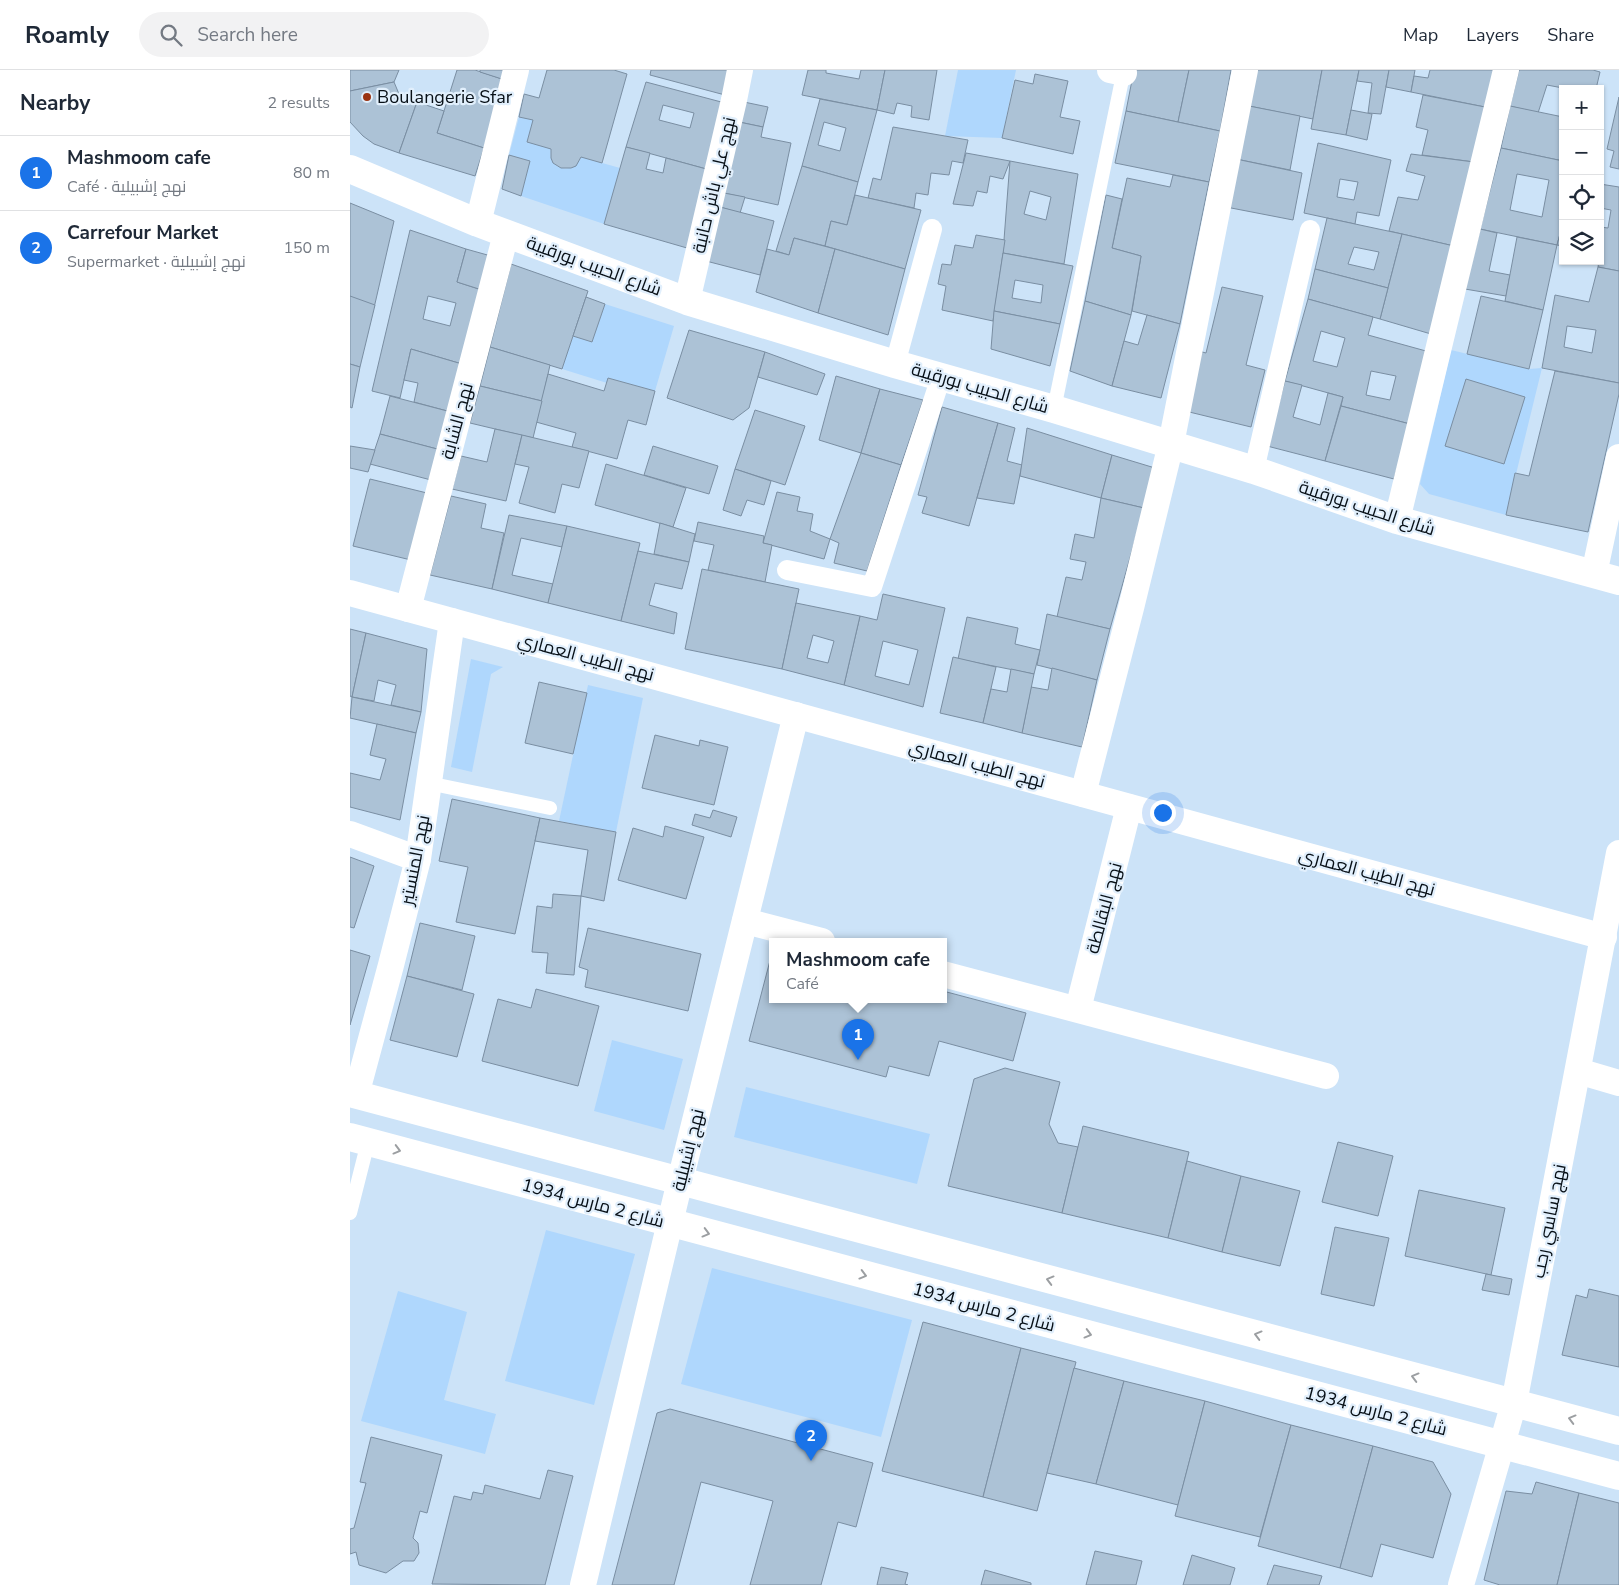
<!DOCTYPE html>
<html lang="en">
<head>
<meta charset="utf-8">
<style>
	body { margin:0; font-family:"Nunito Sans",Cairo,sans-serif; background:#f2f2f3; color:#1f2937 }
	.controls { position:absolute; right:15px; top:15px; display:grid; overflow:hidden; border-radius:0px; box-shadow:0 1px 4px #0004 }
	.controls button { width:45px; height:45px; display:grid; place-items:center; padding:0; border:0; border-bottom:1px solid #e0e1e3; background:#fff; color:#1f2937; font:25px sans-serif }
	.you { position:absolute; left:812px; top:742px; width:18px; height:18px; margin:-12px; border:4px solid #fff; border-radius:50%; background:#1a73e8; box-shadow:0 0 0 8px #1a73e833 }
	.badge { display:grid; place-items:center; width:32px; height:32px; border-radius:50%; background:#1a73e8; color:#fff; font-size:16px; font-weight:700 }
	.pin { position:absolute; translate:-50% -41px; filter:drop-shadow(0 1px 2px #0008) }
	.pin::after { content:''; position:absolute; top:26px; width:18px; height:15px; background:inherit; clip-path:polygon(0 0,100% 0,50% 100%) }
	.popup { position:absolute; left:419px; top:868px; width:178px; height:65px; box-sizing:border-box; display:grid; place-content:center; border-radius:0px; background:#fff; filter:drop-shadow(0 1px 4px #0005); font-size:16px; white-space:nowrap; color:#747a83 }
	.popup b { font-size:19px; color:#1f2937 }
	.popup::after { content:''; position:absolute; left:50%; top:100%; margin-left:-10px; border:10px solid transparent; border-top-color:#fff }
	.list { margin:0; padding:0; list-style:none }
	h2 { display:flex; justify-content:space-between; align-items:center; height:65px; margin:0; padding:0 20px; font-size:21px }
	h2 small { font-size:16px; font-weight:400; color:#747a83 }
	.list li { display:grid; grid-template-columns:32px 1fr auto; gap:15px; align-items:center; box-sizing:border-box; height:75px; padding:0 20px; border-top:1px solid #e0e1e3 }
	.list b { display:block; font-size:19px; white-space:nowrap }
	.list p { margin:0; font-size:16px; white-space:nowrap; color:#747a83 }
	.list em { font-size:16px; font-style:normal; color:#747a83 }
	.icon { flex:none; width:28px; height:28px; fill:none; stroke:currentColor; stroke-width:2; stroke-linecap:round; stroke-linejoin:round }
	.map { position:relative; flex:none; width:1269px; height:1515px; overflow:hidden }
	header { display:flex; align-items:center; gap:30px; box-sizing:border-box; height:70px; padding:0 25px; background:#fff; border-bottom:1px solid #e0e1e3 }
	header strong { font-size:24px }
	nav { display:flex; gap:28px; margin-inline-start:auto; font-size:18px }
	.search { width:350px; height:45px; background:#f2f2f3; display:flex; align-items:center; gap:12px; box-sizing:border-box; padding:0 18px; border-radius:28px; color:#747a83; font-size:19px }
	main { display:flex }
	aside { flex:1; background:#fff }
	.map>svg:first-child { display:block }
</style>
</head>
<body>
<header>
<strong>Roamly</strong>
<div class="search"><svg class="icon" aria-label="search" viewBox="0 0 24 24"><circle cx="10" cy="10" r="6"/><path d="M15 15l6 6"/></svg>Search here</div>
<nav><a>Map</a><a>Layers</a><a>Share</a></nav>
</header>
<main>
<aside>
<h2>Nearby<small>2 results</small></h2>
<ul class="list">
<li><span class="badge">1</span><div><b>Mashmoom cafe</b><p>Café · نهج إشبيلية</p></div><em>80 m</em></li>
<li><span class="badge">2</span><div><b>Carrefour Market</b><p>Supermarket · نهج إشبيلية</p></div><em>150 m</em></li>
</ul>
</aside>
<div class="map">
<svg width="1269" height="1515" viewBox="0 0 1269 1515">
	<rect width="100%" height="100%" fill="#cce3f8"/>
	<g fill="#afd7fd">
		<path d="M608 0H666L652 68 595 66Z"/>
		<path d="M169 47 183 50C188 58 196 68 200 77 202 82 199 87 203 92 211 103 227 99 231 87L270 98 254 154 171 126 180 91 159 85Z"/>
		<path d="M255 234 324 256 305 321 258 308 257 313 212 299 223 266 242 272Z"/>
		<path d="M1101 280 1179 299 1192 298 1156 445 1079 424 1070 414Z"/>
		<path d="M121 589 153 597 141 604 122 702 101 697Z"/>
		<path d="M238 615 293 628 266 762 209 751Z"/>
		<path d="M262 970 333 989 314 1060 244 1041Z"/>
		<path d="M396 1017 580 1064 567 1114 384 1067Z"/>
		<path d="M196 1160 285 1184 244 1335 155 1311Z"/>
		<path d="M362 1198 562 1250 531 1367 331 1314Z"/>
		<path d="M48 1221 117 1242 94 1330 146 1344 135 1384 11 1351Z"/>
	</g>
	<g fill="#acc2d6" stroke="#7a8ea2" fill-rule="evenodd">
		<path d="M0 0H49L44 12 0 21Z"/>
		<path d="M107 0H125L155 10 134 78 87 63Z"/>
		<path d="M130 0H157L155 10 130 2Z"/>
		<path d="M197 0H264L277 4 252 93 231 87 226 96 221 98H211L203 93 201 88V79L177 72 183 50 169 47 174 24 189 28Z"/>
		<path d="M301 0H378L375 25 300 5Z"/>
		<path d="M458 0H476V3L509 9 511 0H535L527 40 452 25Z"/>
		<path d="M535 0H587L579 50 561 47 562 36 547 33 544 44 527 40Z"/>
		<path d="M784 0H839L828 52 776 41Z"/>
		<path d="M839 0H881L870 61 828 52Z"/>
		<path d="M906 0H972L963 49 899 36Z"/>
		<path d="M972 0H1009L996 65 961 59Z"/>
		<path d="M1009 0H1039L1031 44 1018 43 1022 13 1007 11Z"/>
		<path d="M1039 0H1065L1061 22 1036 17Z"/>
		<path d="M1080 0H1145L1135 37 1061 22 1064 6 1078 8Z"/>
		<path d="M1169 0H1243L1250 2 1246 19H1218L1197 15 1188 43 1160 36Z"/>
		<path d="M685 4 718 11 710 47 730 51 723 84 652 68 665 10 683 14Z"/>
		<path d="M44 12 49 24 67 32 49 83 24 74 13 66 0 52V21Z"/>
		<path d="M296 12 375 33 360 100 276 77ZM313 35 344 43 340 58 309 50Z"/>
		<path d="M1073 25 1135 37 1124 92 1072 85 1078 60 1066 57Z"/>
		<path d="M1269 27V99L1260 97 1264 81 1257 79Z"/>
		<path d="M470 29 527 40 508 112 452 96ZM474 52 496 58 490 81 468 75Z"/>
		<path d="M67 32 94 41 87 63 134 78 125 106 49 83Z"/>
		<path d="M394 32 418 37 413 57 389 52Z"/>
		<path d="M899 36 950 46 940 100 886 89Z"/>
		<path d="M1160 36 1213 47V91L1151 78Z"/>
		<path d="M1001 40 1022 44 1017 70 996 65Z"/>
		<path d="M776 41 870 61 859 112 765 93Z"/>
		<path d="M389 52 413 57 411 67 441 73 428 135 374 123Z"/>
		<path d="M543 57 618 70 613 93 602 91 599 105 581 103 578 125 566 123 564 138 518 128 523 108 531 110Z"/>
		<path d="M968 73 1041 90 1029 146 1007 142 1005 154 954 143ZM990 109 1008 112 1004 130 987 127Z"/>
		<path d="M276 77 300 83 296 99 313 103 316 88 360 100 337 178 254 154Z"/>
		<path d="M1151 78 1213 91V153L1207 175 1130 159ZM1167 104 1199 110 1192 147 1160 140Z"/>
		<path d="M616 83 660 91 653 109 640 106 637 123 627 121 623 136 603 134Z"/>
		<path d="M1061 84 1124 92 1104 176 1039 161 1048 127 1068 130 1075 106 1056 101Z"/>
		<path d="M159 85 180 91 171 126 152 119Z"/>
		<path d="M886 89 952 103 943 150 876 137Z"/>
		<path d="M660 91 728 104 714 194 653 183ZM680 121 701 127 696 150 674 144Z"/>
		<path d="M452 96 508 112 497 155 481 151 475 176 444 168 439 185 426 181Z"/>
		<path d="M823 105 859 112 830 254 782 241 791 186 762 178 777 108 820 117Z"/>
		<path d="M1250 114 1269 117V201L1248 197 1249 191H1250V157L1258 158 1261 140 1250 138Z"/>
		<path d="M374 123 395 127 390 143 370 137Z"/>
		<path d="M505 125 571 140 555 199 475 176 481 151 497 155Z"/>
		<path d="M756 125 772 129 762 178 791 186 781 245 735 231Z"/>
		<path d="M0 133 44 151 24 238 0 228Z"/>
		<path d="M370 137 424 151 410 205 356 191Z"/>
		<path d="M977 148 1052 164 1038 218 965 199ZM1004 177 1029 182 1024 200 998 194Z"/>
		<path d="M1213 153V176L1207 175Z"/>
		<path d="M1130 159 1147 163 1139 201 1160 205 1156 226 1115 219Z"/>
		<path d="M60 160 116 179 107 212 132 220 112 294 61 279 50 328 22 321ZM78 226 106 233 100 256 73 249Z"/>
		<path d="M1052 164 1104 176 1081 264 1030 249Z"/>
		<path d="M626 165 655 170 643 251 592 240 596 216 588 214 592 194 601 195 605 175 623 178Z"/>
		<path d="M1167 167 1207 175 1193 240 1155 231Z"/>
		<path d="M444 168 485 179 468 243 406 222 417 179 439 185Z"/>
		<path d="M116 179 141 186 132 220 107 212Z"/>
		<path d="M485 179 555 199 538 265 468 243Z"/>
		<path d="M653 183 723 196 710 254 644 241ZM665 210 693 215 691 233 662 228Z"/>
		<path d="M161 194 238 221 212 299 140 277Z"/>
		<path d="M1248 197 1269 201V313L1192 298 1205 225 1239 232ZM1217 256 1246 260 1242 283 1214 277Z"/>
		<path d="M965 199 1038 218 1030 249 958 229Z"/>
		<path d="M872 217 913 226 896 295 915 300 901 357 831 340 845 280 856 283Z"/>
		<path d="M0 226 25 235 10 297 0 294Z"/>
		<path d="M1131 226 1193 240 1179 299 1117 284Z"/>
		<path d="M236 227 255 234 242 272 223 266Z"/>
		<path d="M958 229 1023 247 1018 265 1076 281 1060 354 991 336 993 327 935 311ZM971 261 995 268 987 297 963 291ZM1021 301 1046 306 1040 330 1016 325Z"/>
		<path d="M735 231 781 245 762 316 720 301Z"/>
		<path d="M644 241 710 254 700 296 641 279Z"/>
		<path d="M797 245 830 254 811 328 762 316 774 271 788 275Z"/>
		<path d="M339 260 415 282 399 338 383 350 317 328Z"/>
		<path d="M140 277 200 295 192 331 130 316Z"/>
		<path d="M61 279 112 294 101 342 64 332 68 313 54 310Z"/>
		<path d="M415 282 475 304 467 325 408 307Z"/>
		<path d="M0 294 10 297 2 338 0 337Z"/>
		<path d="M1205 301 1269 313V324L1238 462 1156 445 1165 403 1179 406Z"/>
		<path d="M198 304 254 321 258 308 305 321 296 355 278 350 267 389 222 377 226 363 186 352Z"/>
		<path d="M486 306 530 319 511 383 469 370Z"/>
		<path d="M1116 309 1175 327 1154 394 1095 376Z"/>
		<path d="M935 311 952 315 943 347 970 355 978 323 993 327 975 391 917 376Z"/>
		<path d="M130 316 192 331 183 368 120 353Z"/>
		<path d="M530 319 573 330 551 395 511 383Z"/>
		<path d="M40 326 101 342 91 380 30 364Z"/>
		<path d="M991 336 1060 354 1044 409 975 391Z"/>
		<path d="M592 337 648 353 619 456 572 443 577 427 568 425Z"/>
		<path d="M405 340 455 356 435 415 385 399Z"/>
		<path d="M648 353 665 358 657 391 672 395 664 434 627 428Z"/>
		<path d="M677 358 762 385 751 428 670 406Z"/>
		<path d="M145 359 172 365 156 431 102 419 111 386 137 392Z"/>
		<path d="M30 364 91 380 81 410 20 394Z"/>
		<path d="M172 365 239 381 229 418 212 414 205 443 169 433 179 397 165 394Z"/>
		<path d="M0 376 25 380 18 402 0 398Z"/>
		<path d="M303 376 368 396 359 424 294 405Z"/>
		<path d="M511 383 551 395 517 501 484 493 489 473 480 469Z"/>
		<path d="M762 385 805 398 794 438 751 428Z"/>
		<path d="M256 394 336 418 323 457 245 435Z"/>
		<path d="M385 399 421 411 414 435 397 430 391 446 373 440Z"/>
		<path d="M20 409 77 423 61 490 3 476Z"/>
		<path d="M427 422 450 427 447 441 463 444 460 461 480 469 474 489 413 473Z"/>
		<path d="M101 426 136 434 131 458 154 463 142 519 80 505Z"/>
		<path d="M751 428 794 438 760 559 707 547 716 507 732 510 736 492 720 489 725 464 744 468Z"/>
		<path d="M159 445 217 456 212 477 171 468 162 505 203 514 198 533 142 519Z"/>
		<path d="M348 452 414 466 413 473 422 475 415 512 358 500 364 475 344 471Z"/>
		<path d="M310 453 345 464 339 492 304 484Z"/>
		<path d="M217 456 290 473 271 551 198 533Z"/>
		<path d="M288 481 339 492 332 519 305 513 299 535 327 543 324 564 271 551Z"/>
		<path d="M352 499 449 519 432 599 335 579Z"/>
		<path d="M533 524 595 538 573 637 494 615 510 546 527 550ZM533 571 568 580 559 615 525 606Z"/>
		<path d="M446 533 510 546 494 615 432 599ZM463 565 484 571 478 593 457 588Z"/>
		<path d="M697 544 760 559 747 610 687 595Z"/>
		<path d="M617 547 668 558 665 574 690 580 684 604 608 589Z"/>
		<path d="M0 559 16 563 2 627 0 626Z"/>
		<path d="M16 563 77 579 71 642 41 635 46 615 28 610 24 631 2 627Z"/>
		<path d="M603 587 646 597 633 653 590 643Z"/>
		<path d="M702 598 747 610 732 677 672 663 681 617 698 620Z"/>
		<path d="M661 599 684 604 672 663 633 653 641 619 657 622Z"/>
		<path d="M189 612 237 623 223 684 175 673Z"/>
		<path d="M2 627 71 642 66 663 0 648Z"/>
		<path d="M27 654 66 663 50 750 0 737V703L30 710 36 689 20 685Z"/>
		<path d="M305 665 349 676 350 670 378 677 364 735 292 718Z"/>
		<path d="M102 729 190 748 165 864 106 852 118 797 89 791Z"/>
		<path d="M363 740 387 747 381 767 342 755 345 744 360 748Z"/>
		<path d="M190 748 266 762 254 831 231 826 238 780 185 771Z"/>
		<path d="M315 756 354 767 336 829 268 810 283 758 313 767Z"/>
		<path d="M0 787 24 796 4 858 0 857Z"/>
		<path d="M203 824 231 826 224 905 196 903 198 883 182 882 187 836 202 838Z"/>
		<path d="M70 853 125 866 112 920 57 906Z"/>
		<path d="M238 858 351 884 338 941 235 917 238 900 229 897Z"/>
		<path d="M423 879V929H593V921L676 943 663 991 589 971 579 1006 539 996 536 1007 399 971Z"/>
		<path d="M0 880 20 886 0 955Z"/>
		<path d="M57 906 124 924 107 987 40 970Z"/>
		<path d="M186 919 249 936 228 1016 132 991 148 929 181 938Z"/>
		<path d="M655 998 710 1012 699 1054 708 1073 728 1077 712 1143 598 1116 624 1009Z"/>
		<path d="M733 1056 839 1082 818 1168 712 1143Z"/>
		<path d="M988 1072 1043 1086 1028 1146 972 1132Z"/>
		<path d="M837 1091 891 1106 872 1182 818 1168Z"/>
		<path d="M891 1106 950 1121 930 1196 872 1182Z"/>
		<path d="M1069 1120 1155 1138 1141 1205 1055 1186Z"/>
		<path d="M985 1157 1039 1168 1024 1236 971 1224Z"/>
		<path d="M1136 1204 1162 1209 1159 1225 1132 1220Z"/>
		<path d="M1239 1219 1269 1226V1297L1212 1285 1226 1225 1237 1228Z"/>
		<path d="M573 1252 671 1278 633 1427 532 1401Z"/>
		<path d="M671 1278 726 1292 687 1441 633 1427Z"/>
		<path d="M724 1298 774 1311 746 1414 697 1403Z"/>
		<path d="M774 1311 855 1331 828 1435 746 1414Z"/>
		<path d="M855 1331 941 1355 910 1467 825 1446Z"/>
		<path d="M320 1339 523 1393 506 1457 488 1452 471 1515H400L423 1431 351 1412 324 1515H262L307 1343Z"/>
		<path d="M941 1355 1023 1376 990 1498 908 1476Z"/>
		<path d="M21 1367 92 1385 77 1443 70 1441 63 1468 68 1473 69 1483 64 1491H53L36 1503 9 1495 6 1482 0 1484V1459L4 1458 16 1413 10 1412Z"/>
		<path d="M1023 1376 1083 1392 1101 1424 1083 1488 1031 1474 1022 1507 990 1498Z"/>
		<path d="M198 1400 223 1406 195 1515 82 1514 104 1426 121 1430 123 1422 133 1424 135 1415 190 1429Z"/>
		<path d="M1186 1412 1229 1423 1207 1515H1150L1134 1510 1156 1421 1182 1424Z"/>
		<path d="M1229 1423 1269 1433V1515H1207Z"/>
		<path d="M745 1481 792 1491 786 1515H736Z"/>
		<path d="M842 1485 885 1498 880 1515H833Z"/>
		<path d="M924 1495 972 1506 969 1515H917Z"/>
		<path d="M531 1497 558 1503 555 1514 558 1515H527Z"/>
		<path d="M635 1500 681 1513V1515H631Z"/>
	</g>
	<g fill="none" stroke-linecap="round" stroke-linejoin="round">
		<g stroke="#fff" stroke-width="14">
			<path d="M704 339 774 0"/>
			<path d="M78 713 200 738"/>
			<path d="M0 1143 18 1072"/>
		</g>
		<g stroke="#fff" stroke-width="20">
			<path d="M545 294 582 159"/>
			<path d="M904 400 960 160"/>
			<path d="M437 500 522 517 591 307"/>
		</g>
		<g stroke="#fff" stroke-width="26">
			<path d="M760 0 774 3"/>
			<path d="M128 153 166 0"/>
			<path d="M337 231 384 30 390 0"/>
			<path d="M1047 450 1156 0"/>
			<path d="M1244 504 1269 387"/>
			<path d="M0 523 1254 867"/>
			<path d="M58 539 156 164"/>
			<path d="M733 724 781 538 821 374 895 0"/>
			<path d="M0 764 68 789"/>
			<path d="M395 851 472 871"/>
			<path d="M593 904 976 1006"/>
			<path d="M728 939 779 737"/>
			<path d="M1228 1001 1269 1013"/>
			<path d="M6 1025 41 895 68 789 102 551"/>
			<path d="M233 1515 330 1111 446 645"/>
			<path d="M1111 1515 1164 1333 1269 783"/>
		</g>
		<g stroke="#fff" stroke-width="28">
			<path d="M0 1023 1269 1361"/>
			<path d="M0 1067 1269 1406"/>
		</g>
		<path stroke="#fff" stroke-width="28" d="M0 99 128 153 337 231 545 294 704 339 904 400 1047 450 1269 511"/>
	</g>
	<defs><path id="oneway-chevron" d="M-2-3.5L2.5 0L-2 3.5" fill="none" stroke-width="1.6" stroke-linecap="round" stroke-linejoin="round" transform="scale(1.25)"/></defs>
	<g stroke="#9c9fa2">
		<use href="#oneway-chevron" transform="translate(47 1080) rotate(15)"/>
		<use href="#oneway-chevron" transform="translate(356 1163) rotate(15)"/>
		<use href="#oneway-chevron" transform="translate(513 1205) rotate(15)"/>
		<use href="#oneway-chevron" transform="translate(700 1210) rotate(-165)"/>
		<use href="#oneway-chevron" transform="translate(738 1264) rotate(15)"/>
		<use href="#oneway-chevron" transform="translate(908 1265) rotate(-165)"/>
		<use href="#oneway-chevron" transform="translate(1065 1307) rotate(-165)"/>
		<use href="#oneway-chevron" transform="translate(1222 1349) rotate(-165)"/>
	</g>
	<circle fill="#9a3312" stroke="#e1effc" stroke-width="2" cx="17" cy="27" r="5"/>
	<g text-anchor="middle" stroke-width="4.5" stroke-linejoin="round" paint-order="stroke">
		<g font-size="18" fill="#070f16" stroke="#e1effc" text-anchor="start">
			<text x="27" y="33">Boulangerie Sfar</text>
		</g>
		<g font-size="18" fill="#070f16" stroke="#e1effc">
			<text transform="translate(364 115) rotate(-77)" y="6">نهج علي باش حانبة</text>
			<text transform="translate(244 196) rotate(20)" y="6">شارع الحبيب بورقيبة</text>
			<text transform="translate(630 318) rotate(16)" y="6">شارع الحبيب بورقيبة</text>
			<text transform="translate(107 351) rotate(-75)" y="6">نهج الشابة</text>
			<text transform="translate(1017 438) rotate(18)" y="6">شارع الحبيب بورقيبة</text>
			<text transform="translate(236 587) rotate(15)" y="6">نهج الطيب العماري</text>
			<text transform="translate(627 694) rotate(15)" y="6">نهج الطيب العماري</text>
			<text transform="translate(65 790) rotate(-79)" y="6">نهج المنستير</text>
			<text transform="translate(1017 802) rotate(15)" y="6">نهج الطيب العماري</text>
			<text transform="translate(754 838) rotate(-75)" y="6">نهج البقالطة</text>
			<text transform="translate(338 1080) rotate(-76)" y="6">نهج إشبيلية</text>
			<text transform="translate(243 1133) rotate(15)" y="6">شارع 2 مارس 1934</text>
			<text transform="translate(1199 1151) rotate(-79)" y="6">نهج ساسي رجب</text>
			<text transform="translate(634 1237) rotate(15)" y="6">شارع 2 مارس 1934</text>
			<text transform="translate(1026 1341) rotate(15)" y="6">شارع 2 مارس 1934</text>
		</g>
	</g>
</svg>
<div class="controls">
<button>+</button>
<button>−</button>
<button><svg class="icon" aria-label="locate" viewBox="0 0 24 24"><circle cx="12" cy="12" r="6"/><path d="M12 2v4M12 18v4M2 12h4M18 12h4"/></svg></button>
<button><svg class="icon" aria-label="layers" viewBox="0 0 24 24"><path d="M12 4l9 5-9 5-9-5zM3 14l9 5 9-5"/></svg></button>
</div>
<div class="you"></div>
<div class="pin badge" style="left:508px;top:990px">1</div>
<div class="popup"><b>Mashmoom cafe</b>Café</div>
<div class="pin badge" style="left:461px;top:1391px">2</div>
</div>
</main>
</body>
</html>
